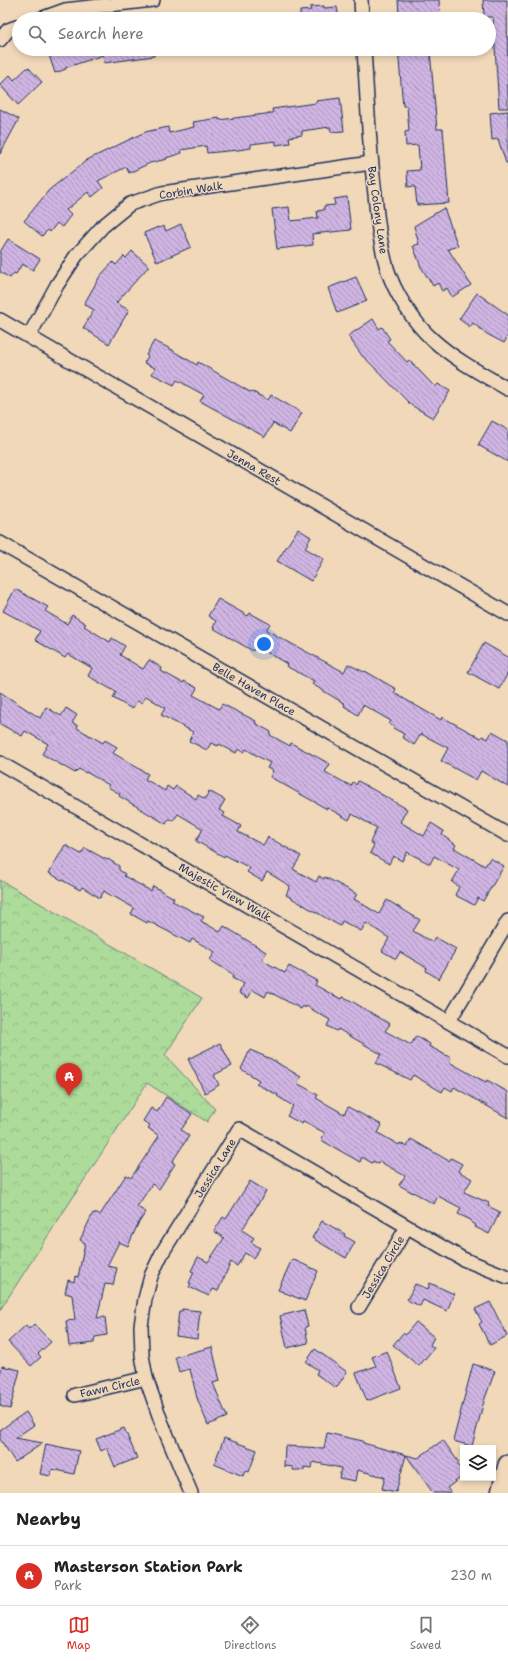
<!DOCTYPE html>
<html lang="en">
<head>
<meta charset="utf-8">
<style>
	body { margin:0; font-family:"Shantell Sans",sans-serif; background:#f2f2f2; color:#222 }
	.controls { position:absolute; right:12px; bottom:12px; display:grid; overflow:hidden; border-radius:0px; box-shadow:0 2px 6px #0003 }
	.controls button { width:36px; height:36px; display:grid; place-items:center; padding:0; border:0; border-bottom:1px solid #e0e0e0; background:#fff; color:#222; font:20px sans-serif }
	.you { position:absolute; left:264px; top:644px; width:14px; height:14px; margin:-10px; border:3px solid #fff; border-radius:50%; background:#1a73e8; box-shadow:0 0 0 6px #1a73e833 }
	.badge { display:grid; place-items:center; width:26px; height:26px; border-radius:50%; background:#d93025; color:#fff; font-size:13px; font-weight:700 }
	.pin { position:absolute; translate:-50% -33px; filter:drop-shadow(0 1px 2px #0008) }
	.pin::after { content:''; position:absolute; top:21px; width:14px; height:12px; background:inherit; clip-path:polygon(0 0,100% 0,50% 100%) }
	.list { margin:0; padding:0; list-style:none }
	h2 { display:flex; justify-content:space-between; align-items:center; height:52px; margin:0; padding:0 16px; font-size:17px }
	h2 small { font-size:13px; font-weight:400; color:#767676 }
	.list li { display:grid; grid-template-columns:26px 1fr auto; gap:12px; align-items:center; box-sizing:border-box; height:60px; padding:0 16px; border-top:1px solid #e0e0e0 }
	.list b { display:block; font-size:15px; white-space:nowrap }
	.list p { margin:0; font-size:13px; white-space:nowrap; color:#767676 }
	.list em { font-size:13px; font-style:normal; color:#767676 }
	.icon { flex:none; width:22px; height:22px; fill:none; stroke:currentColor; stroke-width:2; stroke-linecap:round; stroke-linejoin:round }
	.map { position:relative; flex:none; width:508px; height:1493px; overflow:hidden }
	.search { position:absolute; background:#fff; box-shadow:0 2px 6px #0003; left:12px; right:12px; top:12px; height:44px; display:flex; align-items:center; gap:10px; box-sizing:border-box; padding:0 14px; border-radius:22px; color:#767676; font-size:15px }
	.sheet { height:112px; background:#fff }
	nav { display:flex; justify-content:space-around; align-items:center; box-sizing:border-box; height:56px; border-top:1px solid #e0e0e0; background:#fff; font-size:11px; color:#767676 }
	nav a { display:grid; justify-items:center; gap:2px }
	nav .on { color:#d93025 }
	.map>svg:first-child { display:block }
</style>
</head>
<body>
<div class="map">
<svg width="508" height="1493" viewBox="0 0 508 1493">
	<defs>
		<pattern id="park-crowns" width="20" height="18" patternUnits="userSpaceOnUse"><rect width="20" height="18" fill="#addb9a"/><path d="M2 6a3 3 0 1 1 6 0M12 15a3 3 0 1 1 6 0" fill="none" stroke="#94bc87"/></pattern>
		<pattern id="building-back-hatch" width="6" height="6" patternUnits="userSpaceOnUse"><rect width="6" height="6" fill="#d0b5e3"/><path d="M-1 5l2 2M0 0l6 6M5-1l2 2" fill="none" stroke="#a894bb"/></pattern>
	</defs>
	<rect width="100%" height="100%" fill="#f1d8b8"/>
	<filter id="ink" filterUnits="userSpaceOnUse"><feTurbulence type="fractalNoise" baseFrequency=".025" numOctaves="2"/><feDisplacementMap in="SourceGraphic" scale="8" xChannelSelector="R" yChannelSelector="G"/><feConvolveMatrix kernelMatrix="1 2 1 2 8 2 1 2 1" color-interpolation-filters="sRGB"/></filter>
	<g filter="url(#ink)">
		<path fill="url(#park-crowns)" stroke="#64857c" d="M0 880 202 998 165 1055 215 1109 207 1122 147 1083 0 1310Z"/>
		<g fill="url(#building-back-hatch)" stroke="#1b2f5e">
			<path d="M398 0H439L440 19H410V12L399 13Z"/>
			<path d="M483 0H507L508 108H499L493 17H484Z"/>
			<path d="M324 6V8L337 7 339 19H300V11L311 10 310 7Z"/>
			<path d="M47 49H154V56L104 63 103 55 65 68 66 69 55 73Z"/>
			<path d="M398 49H423L424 51H430L437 129H443L449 203 417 205 415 186 408 187 407 171 420 170 418 145 406 146 405 132 409 131 407 106H403Z"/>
			<path d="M28 67 42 82 18 105 0 85 10 75 14 80Z"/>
			<path d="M340 98 344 131 331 132 330 127 302 131V135L289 137 290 143 276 145V141L251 144V148L238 150 207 153 206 146 181 150 182 153 166 158 167 159 150 163 129 173 126 167 98 181 103 188 92 197 88 192 66 210 71 215 62 227 57 223 50 232 48 230 42 236 24 221 49 190 87 160 145 132 168 127 169 133 194 127 193 122 219 118V120L273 113 272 109 316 103V101Z"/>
			<path d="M0 109 19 119 0 154Z"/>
			<path d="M508 111V163H506L498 139 492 140 490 113Z"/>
			<path d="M347 197 351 230 312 234 313 245 277 249 272 209 289 207 291 221 318 218 317 211 324 210V206L335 205 334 199Z"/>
			<path d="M444 208 458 246 448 249 471 285 452 297 447 288 442 291 438 283 433 286 421 267 413 246 419 244 414 226Z"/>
			<path d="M181 224 191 247 157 262 144 233 158 227 159 228 164 226 166 231Z"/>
			<path d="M8 239 40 259 33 270 22 264 16 274 14 273 10 278 0 272V252Z"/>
			<path d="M132 251 149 266 116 303 129 310 109 344 83 328 94 310 84 304 100 276 113 262 116 265 124 256 126 258Z"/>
			<path d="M356 277 367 301 337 313 328 288Z"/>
			<path d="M477 293 508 315V336L504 343 487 334 473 323 470 327 459 319Z"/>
			<path d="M373 319 379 329 382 327 390 339 387 341 407 362 409 360 435 387 438 384 450 391 433 418 411 405 364 357H363L348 336Z"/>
			<path d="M154 341 173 350V351L197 365 198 362 250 392 251 391 268 400 271 395 302 413 290 433 273 423 265 437 200 401 204 395 177 380 174 385 152 374 155 368 144 363 148 356 146 355Z"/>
			<path d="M492 421 508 430V462L478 445Z"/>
			<path d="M298 529 311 537 305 548 324 559 311 581 277 561Z"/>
			<path d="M15 589 48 607 45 611 67 624 72 615 86 624 84 626 110 642 112 638 125 646 120 655 143 669 149 660 162 668 161 671 183 683 184 681 197 688 193 695 219 709 222 704 256 721 255 723 271 732 270 735 290 746 291 743 330 764 325 772 351 786 353 782 356 785 358 781 407 809 400 822 424 836 431 823 444 831 442 835 456 845 454 848 485 866 490 858 504 866 483 901 478 898 474 905 455 895 459 887 452 882 459 870 434 856 430 864 407 852 402 861 393 856 389 864 370 853 374 845 370 842 377 828 352 814 349 820 328 808 327 809 270 777 273 771 267 768 270 763 259 757 246 749 244 752 238 749 236 753 219 744 218 746 211 743 207 750 189 741 193 732 161 715 165 708 146 696 142 703 137 701 132 709 113 698 116 692 88 676 92 668 68 654 65 658 35 640 40 631 3 611Z"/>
			<path d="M218 599 248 616 250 613 270 624 266 630 344 672 348 664 364 672 365 671 396 689 394 693 441 720 442 717 481 738 482 736 488 739 492 731 508 740V787L481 771 476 780 441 761 448 748 421 734 414 745 402 737 404 734 393 728 394 727 389 724 391 721 363 705 358 715 344 706 345 704 312 684 314 681 286 666 287 664 256 646 253 651 213 628 216 621 208 616Z"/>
			<path d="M484 643 508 657V673L499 689 468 672Z"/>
			<path d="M0 692 40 718 46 707 61 716 66 708 77 715 72 723 78 726 77 728 103 743 105 740 117 747 113 753 148 774 145 779 165 791 167 786 173 790 176 786 196 799 198 795 205 799 209 791 225 800 219 810 225 813 223 816 241 826 238 832 263 845 268 837 301 856 293 869 316 882 319 876 324 879 325 877 357 894 354 899 379 914 387 900 420 920 413 931 432 942 435 937 456 949 439 979 426 971 427 968 400 952 396 959 382 951 389 938 366 923 361 931 342 921 340 926 286 895 290 886 267 872 262 881 247 872 250 868 225 855 224 857 196 841 203 829 178 814 173 821 169 819 166 824 119 796 120 794 108 787 109 785 86 772V773L79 769 75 773 42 754 48 744 25 731 22 736 0 724Z"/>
			<path d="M65 845 81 854 85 848 107 860 108 859 119 866V870L125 874 124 876 151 891 153 886 174 898 172 901 204 917 201 921 220 932 224 926 266 952 262 960 285 973 289 966 317 981 315 985 335 996 342 999 343 997 348 999 390 1024 385 1031 411 1045 416 1036 430 1044 429 1046 451 1058 449 1062 478 1078 486 1082 487 1080 508 1092V1118L454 1087 452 1091 445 1087 442 1092 413 1075 410 1080 376 1063 381 1054 338 1029 337 1031 327 1026 330 1020 306 1006 305 1008 303 1006 301 1009 268 991 265 997 253 990 248 998 239 993 244 984 232 978 234 975 210 960 215 952 192 939 190 943 148 921 147 923 131 914 134 908 113 896V897L104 891 100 898 82 887 80 890 49 873Z"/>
			<path d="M220 1043 232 1066 214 1075 219 1085 205 1093 188 1059Z"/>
			<path d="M250 1050 271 1059 301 1077 297 1083 318 1095 316 1098 344 1114 348 1107 382 1125 378 1133 399 1145 400 1143 407 1147 411 1139 449 1161 451 1158 462 1164 458 1171 472 1179 464 1192 489 1203 488 1206 500 1212 489 1234 475 1227 476 1225 471 1222V1220L458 1214 461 1208 438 1196 434 1204 413 1192V1193L399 1185 405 1176 379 1161 378 1164 373 1161 372 1163 362 1157 360 1162 321 1140 325 1133 303 1121 302 1124 287 1116 293 1106 277 1096 278 1095 256 1084 259 1080 241 1069Z"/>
			<path d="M166 1097 192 1114 181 1130 189 1136 172 1162 175 1164 159 1189 152 1184 137 1207 146 1212 138 1224 128 1246 119 1242 107 1266 117 1268 113 1285 105 1284 97 1318 105 1317 107 1335 95 1337 94 1343 69 1346 66 1321 75 1320 72 1295 65 1293 68 1280 74 1282 75 1276 78 1277 85 1243 80 1240 93 1213 100 1215 126 1175 131 1178 159 1136 148 1128 150 1125 143 1121 151 1108 157 1112Z"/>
			<path d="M250 1181 266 1191 242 1230 254 1238 251 1242 260 1248 253 1258 245 1253 237 1266 231 1262 218 1291 213 1289 209 1296 189 1287 191 1284 189 1283 194 1272 191 1271 198 1257 208 1262 224 1238 214 1231 223 1217 226 1219Z"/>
			<path d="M322 1221 345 1234 344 1236 355 1242 346 1258 312 1238Z"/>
			<path d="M292 1259 318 1271 305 1301 278 1290Z"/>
			<path d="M430 1283 454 1294 447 1311 423 1300 420 1306 407 1300 415 1284 428 1289Z"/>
			<path d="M490 1302 507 1336 490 1345 479 1324 482 1322 475 1309Z"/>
			<path d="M182 1309 200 1311 197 1339 176 1336 179 1311H182Z"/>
			<path d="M304 1310 308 1326 305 1327 308 1343 287 1348 280 1316Z"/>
			<path d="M416 1322 434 1337 430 1345 434 1348 419 1366 393 1345 403 1333 405 1335Z"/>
			<path d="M34 1324 51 1342 38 1354 41 1357 31 1366 8 1342 26 1325 29 1329Z"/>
			<path d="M212 1347 220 1381 213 1383 227 1417 208 1425 197 1398 190 1369 179 1372 175 1357Z"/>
			<path d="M315 1349 347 1372 336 1388 316 1374 318 1370 306 1362Z"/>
			<path d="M387 1351 401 1388 367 1401 356 1373 376 1366 372 1357Z"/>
			<path d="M473 1364 495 1371 484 1401 472 1446 453 1441Z"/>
			<path d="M2 1366 20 1370 10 1409 0 1406V1374Z"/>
			<path d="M26 1412 34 1425 15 1438 43 1443 15 1462 0 1439V1430Z"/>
			<path d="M124 1428 137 1458 115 1467 107 1448 101 1451 96 1439Z"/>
			<path d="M327 1433 363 1441V1443L406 1455 396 1492 382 1489 385 1477 357 1470 355 1481 339 1478 341 1468 313 1462 312 1468 304 1467V1470H293V1467L284 1466 285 1446 324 1448Z"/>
			<path d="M224 1438 257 1450 249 1472 245 1470 243 1476 214 1464Z"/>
			<path d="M443 1440 459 1463 457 1464 463 1473V1476L447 1488 451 1493H433L406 1455 418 1458Z"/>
			<path d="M46 1444 79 1451 74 1474 52 1469 51 1476 40 1474Z"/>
		</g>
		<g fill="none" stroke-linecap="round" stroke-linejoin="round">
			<g stroke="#1b2f5e" stroke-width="16">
				<g id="street">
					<path d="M361 0 362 19"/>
					<path d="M40 19 65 10 153 0"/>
					<path d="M0 40 8 30 19 26"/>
					<path d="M364 49C367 97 369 146 375 194 377 219 380 244 387 268 394 292 414 323 432 339 455 360 482 374 508 389"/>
					<path d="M0 320 508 614"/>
					<path d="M29 336 57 285 76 256 103 226 130 204 162 193 371 163"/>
					<path d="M0 543 508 835"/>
					<path d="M0 763 508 1056"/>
					<path d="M449 1021 508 921"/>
					<path d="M359 1307 407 1227"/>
					<path d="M75 1395 146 1378"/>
					<path d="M191 1493 161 1421 146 1378 142 1355 141 1326 145 1299 151 1276 162 1253 239 1129 463 1259 508 1277"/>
				</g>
			</g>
			<g stroke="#1b2f5e" stroke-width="22">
				<path id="secondary" d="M501 1493 508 1465"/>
			</g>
			<use href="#street" stroke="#f1d8b8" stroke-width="13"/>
			<use href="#secondary" stroke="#f1d8b8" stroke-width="19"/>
		</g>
	</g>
	<g text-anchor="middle" stroke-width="3" stroke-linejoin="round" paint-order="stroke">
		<g font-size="11" fill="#1b2f5e" stroke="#f1d8b8">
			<text transform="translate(191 190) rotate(-9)" y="4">Corbin Walk</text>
			<text transform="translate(378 210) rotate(82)" y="4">Bay Colony Lane</text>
			<text transform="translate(254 467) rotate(30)" y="4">Jenna Rest</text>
			<text transform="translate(254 689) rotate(30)" y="4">Belle Haven Place</text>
			<text transform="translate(225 892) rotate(30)" y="4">Majestic View Walk</text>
			<text transform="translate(215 1168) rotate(-58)" y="4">Jessica Lane</text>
			<text transform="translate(383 1267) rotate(-59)" y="4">Jessica Circle</text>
			<text transform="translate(110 1387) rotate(-13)" y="4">Fawn Circle</text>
		</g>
	</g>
</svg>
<div class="controls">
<button><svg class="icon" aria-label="layers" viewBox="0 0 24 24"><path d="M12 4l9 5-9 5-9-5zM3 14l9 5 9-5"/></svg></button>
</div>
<div class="you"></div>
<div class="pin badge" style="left:69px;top:1096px">A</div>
<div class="search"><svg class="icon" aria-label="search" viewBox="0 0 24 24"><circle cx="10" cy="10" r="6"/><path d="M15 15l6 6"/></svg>Search here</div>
</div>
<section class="sheet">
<h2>Nearby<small></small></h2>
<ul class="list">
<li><span class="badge">A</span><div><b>Masterson Station Park</b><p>Park</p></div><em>230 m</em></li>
</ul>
</section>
<nav>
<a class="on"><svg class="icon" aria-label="map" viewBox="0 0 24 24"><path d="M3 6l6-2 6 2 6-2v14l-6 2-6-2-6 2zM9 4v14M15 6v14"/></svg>Map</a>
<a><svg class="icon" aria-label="directions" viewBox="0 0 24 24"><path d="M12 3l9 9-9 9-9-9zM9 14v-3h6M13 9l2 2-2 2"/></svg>Directions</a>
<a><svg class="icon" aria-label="saved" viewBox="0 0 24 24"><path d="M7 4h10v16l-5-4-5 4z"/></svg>Saved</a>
</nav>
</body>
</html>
